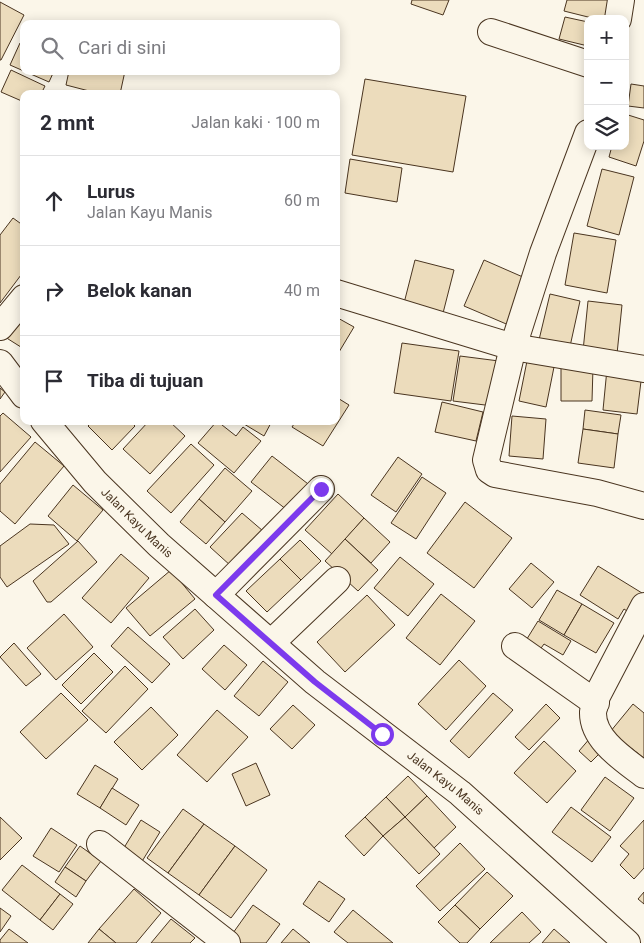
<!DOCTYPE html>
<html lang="id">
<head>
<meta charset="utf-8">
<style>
	body { margin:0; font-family:Roboto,sans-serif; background:#f7f7f7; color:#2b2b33 }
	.controls { position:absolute; right:15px; top:15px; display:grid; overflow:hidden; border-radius:10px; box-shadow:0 2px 12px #0003 }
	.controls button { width:45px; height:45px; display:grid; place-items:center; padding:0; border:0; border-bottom:1px solid #e1e1e2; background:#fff; color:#2b2b33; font:25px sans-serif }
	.stop { position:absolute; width:15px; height:15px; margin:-11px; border:4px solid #7c3aed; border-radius:50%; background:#fff }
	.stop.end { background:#7c3aed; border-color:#fff; box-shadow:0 1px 5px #0008 }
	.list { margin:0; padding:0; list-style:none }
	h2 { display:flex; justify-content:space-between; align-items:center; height:65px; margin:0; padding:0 20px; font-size:21px }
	h2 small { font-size:16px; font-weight:400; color:#7c7c81 }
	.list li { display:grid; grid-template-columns:32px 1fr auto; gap:15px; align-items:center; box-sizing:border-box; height:90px; padding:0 20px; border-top:1px solid #e1e1e2 }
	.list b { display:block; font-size:19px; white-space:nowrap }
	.list p { margin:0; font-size:16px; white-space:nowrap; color:#7c7c81 }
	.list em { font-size:16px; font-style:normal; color:#7c7c81 }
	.icon { flex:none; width:28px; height:28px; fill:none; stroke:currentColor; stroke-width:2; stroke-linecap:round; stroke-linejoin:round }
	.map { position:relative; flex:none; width:644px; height:943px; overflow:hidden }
	.search { position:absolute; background:#fff; box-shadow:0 2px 12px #0003; left:20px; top:20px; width:320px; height:55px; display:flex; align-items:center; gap:12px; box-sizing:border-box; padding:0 18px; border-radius:10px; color:#7c7c81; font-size:19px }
	.panel { position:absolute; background:#fff; box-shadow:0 2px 12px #0003; left:20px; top:90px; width:320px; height:335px; border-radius:10px }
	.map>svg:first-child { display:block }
</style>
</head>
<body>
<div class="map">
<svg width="644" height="943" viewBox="0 0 644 943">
	<rect width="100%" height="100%" fill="#fbf6e9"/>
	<g fill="#ecdcbc" stroke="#4a3520">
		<path d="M412 0H449L443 15 411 4Z"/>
		<path d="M567 0H610L605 19H596L564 11Z"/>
		<path d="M0 2 24 15 1 60H0Z"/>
		<path d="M565 17 588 22V46L559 39Z"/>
		<path d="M20 43 24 44V71H54L49 82 10 65Z"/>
		<path d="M11 70 45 86 41 94H24V102L1 92Z"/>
		<path d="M69 71H125L120 94H92L93 92 66 85Z"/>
		<path d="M365 79 466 96 453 172 352 155Z"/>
		<path d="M631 84 644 86V108L628 106Z"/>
		<path d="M625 114 644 120V141L636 166 609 157 612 146H625Z"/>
		<path d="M350 159 402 168 397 202 345 193Z"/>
		<path d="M602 169 634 177 619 235 587 226Z"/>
		<path d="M13 218 24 226V271L0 303V235Z"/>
		<path d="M574 233 616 240 607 293 565 285Z"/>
		<path d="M415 260 454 270 441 321 402 311Z"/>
		<path d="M484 260 532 281 511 326 464 306Z"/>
		<path d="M550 294 580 301 569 351 538 344Z"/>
		<path d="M588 301 622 305 617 354 583 351Z"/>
		<path d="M24 310V349L5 337Z"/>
		<path d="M336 317 354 327 336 357Z"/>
		<path d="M402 343 459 351 451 401 394 393Z"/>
		<path d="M460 356 499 361 493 406 453 401Z"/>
		<path d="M527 361 554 367 546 407 519 401Z"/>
		<path d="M561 367H593L592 401H561Z"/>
		<path d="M607 369 642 373 637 414 603 410Z"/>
		<path d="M0 388 5 392 0 399Z"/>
		<path d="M336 397 349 405 323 446 292 427 296 421H336Z"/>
		<path d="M442 402 483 412 476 441 435 432Z"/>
		<path d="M585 410 621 415 618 434 583 429Z"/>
		<path d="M3 413 31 437 0 472V416Z"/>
		<path d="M512 416 546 419 543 459 509 456Z"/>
		<path d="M93 421H130L135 426 112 450 88 426Z"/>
		<path d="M149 421H169L185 436 150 474 123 449Z"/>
		<path d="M217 421 236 436 243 427 261 441 234 473 198 443Z"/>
		<path d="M239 421H272L264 436Z"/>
		<path d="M583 429 618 434 614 468 578 463Z"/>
		<path d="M35 442 64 466 15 524 0 511V484Z"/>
		<path d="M191 444 214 465 171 513 147 491Z"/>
		<path d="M272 456 312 487 291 513 251 482Z"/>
		<path d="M398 457 422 474 396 512 371 495Z"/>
		<path d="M225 468 252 491 225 522 199 499Z"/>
		<path d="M422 477 446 493 416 539 391 523Z"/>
		<path d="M73 485 103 510 77 541 48 516Z"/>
		<path d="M338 494 364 518 332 554 305 530Z"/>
		<path d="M199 499 225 522 206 544 180 522Z"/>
		<path d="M465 502 512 538 474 588 427 553Z"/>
		<path d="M242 513 263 531 231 566 210 547Z"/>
		<path d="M364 518 390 542 371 563 345 539Z"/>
		<path d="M30 524 54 525 69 544 7 587 0 577V546Z"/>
		<path d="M345 539 378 570 358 591 325 561Z"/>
		<path d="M300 540 321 561 301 580 280 559Z"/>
		<path d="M78 541 97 562 51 602H47L33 581Z"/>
		<path d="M121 554 149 578 111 623 82 598Z"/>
		<path d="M400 557 434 584 408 616 374 588Z"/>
		<path d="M280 559 301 580 267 612 246 591Z"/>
		<path d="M531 563 554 582 532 608 509 589Z"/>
		<path d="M598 566 642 593 630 613 624 609 618 619 580 595Z"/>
		<path d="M171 570 195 599 150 636 126 608Z"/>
		<path d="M557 590 582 604 564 635 539 620Z"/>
		<path d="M441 594 475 621 440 665 406 638Z"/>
		<path d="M367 595 395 625 345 672 317 642Z"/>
		<path d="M582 604 614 623 596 653 564 635Z"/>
		<path d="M195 609 214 630 183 659 163 637Z"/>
		<path d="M64 614 93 647 56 680 27 648Z"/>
		<path d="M538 621 571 641 563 655 544 644 539 651 525 642Z"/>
		<path d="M128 627 170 664 152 683 111 646Z"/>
		<path d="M14 643 41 674 26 686 0 657Z"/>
		<path d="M224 645 247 665 225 690 202 669Z"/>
		<path d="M94 653 113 672 81 704 62 685Z"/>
		<path d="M459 660 486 686 446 730 418 704Z"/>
		<path d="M263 661 288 682 259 716 234 696Z"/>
		<path d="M125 666 148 689 106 733 82 711Z"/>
		<path d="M61 693 88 720 46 759 20 732Z"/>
		<path d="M493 693 513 710 469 758 450 741Z"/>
		<path d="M546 704 560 718 529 750 515 737Z"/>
		<path d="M633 704 644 713V758L610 732Z"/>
		<path d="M293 705 315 725 292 749 270 729Z"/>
		<path d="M151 707 178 735 142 770 114 742Z"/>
		<path d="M217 710 248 737 207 782 177 755Z"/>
		<path d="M591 737 604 749 591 762 579 751Z"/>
		<path d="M544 741 576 771 547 803 514 773Z"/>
		<path d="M256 763 270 795 246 806 232 774Z"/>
		<path d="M95 765 118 779 100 808 77 794Z"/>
		<path d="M408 776 427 796 405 817 386 797Z"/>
		<path d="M605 777 634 798 610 831 581 810Z"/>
		<path d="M112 788 139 805 126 825 100 808Z"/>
		<path d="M427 796 456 827 434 848 405 817Z"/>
		<path d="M386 797 405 817 383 836 365 817Z"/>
		<path d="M571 807 611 837 592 862 552 832Z"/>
		<path d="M183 809 204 824 168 873 147 858Z"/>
		<path d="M0 817 22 838 0 860Z"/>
		<path d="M365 817 383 836 364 856 345 836Z"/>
		<path d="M405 817 440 854 419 874 383 836Z"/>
		<path d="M141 820 160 832 141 863 122 851Z"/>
		<path d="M644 820V868L634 879 620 865 629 854 620 846Z"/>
		<path d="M204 824 235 846 199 895 168 873Z"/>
		<path d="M51 828 77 845 59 872 33 856Z"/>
		<path d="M460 843 485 869 440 911 416 886Z"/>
		<path d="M80 846 101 861 86 881 65 867Z"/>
		<path d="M235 846 267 870 231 918 199 895Z"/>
		<path d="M22 865 60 894 40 920 2 890Z"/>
		<path d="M65 867 86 881 76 897 55 882Z"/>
		<path d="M487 872 513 896 480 929 455 905Z"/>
		<path d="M319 881 345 899 329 922 303 904Z"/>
		<path d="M134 889 161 913 136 943H116L99 929Z"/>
		<path d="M644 892V904L638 899Z"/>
		<path d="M60 894 73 904 53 930 40 920Z"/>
		<path d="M253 905 280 924 266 943H232L228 940Z"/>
		<path d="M455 905 480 929 467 943H460L438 922Z"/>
		<path d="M0 908 11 916 0 932Z"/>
		<path d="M353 910 393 943H348L334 932Z"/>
		<path d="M522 912 541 932 529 943H490Z"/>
		<path d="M171 919 195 938 190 943H151Z"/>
		<path d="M9 929 28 943H0V940Z"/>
		<path d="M99 929 116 943H88Z"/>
		<path d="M293 929 310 943H281Z"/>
		<path d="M554 929 570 943H542Z"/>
	</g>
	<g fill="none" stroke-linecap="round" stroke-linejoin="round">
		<g stroke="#4a3520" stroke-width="28">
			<g id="minor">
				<path d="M618 19 621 0"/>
				<path d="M491 32 588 64"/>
				<path d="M588 133 543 253 513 347 644 369"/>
				<path d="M336 293 513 347 486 460 489 470 495 474 597 493 644 506"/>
				<path d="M0 327 24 298"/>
				<path d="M0 363 24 395"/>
				<path id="s1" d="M44 421 95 482 159 545 315 682 460 793 627 943"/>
				<path d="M216 595 321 489"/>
				<path d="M644 606 597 696C596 701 594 707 593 712 592 740 625 760 644 775"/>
				<path d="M271 643 337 580"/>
				<path d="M515 646 596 703"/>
				<path d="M100 844 227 943"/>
			</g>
		</g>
		<use href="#minor" stroke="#fbf6e9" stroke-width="26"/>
	</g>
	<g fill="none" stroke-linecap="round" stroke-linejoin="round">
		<path stroke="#7c3aed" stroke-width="6" d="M321 489 216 595 315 682 382 734"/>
	</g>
	<g text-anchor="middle" stroke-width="4" stroke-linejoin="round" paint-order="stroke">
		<g font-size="12" fill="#4a3520" stroke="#fbf6e9">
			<text dy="4" stroke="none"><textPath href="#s1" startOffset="138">Jalan Kayu Manis</textPath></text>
			<text dy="4" stroke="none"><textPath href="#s1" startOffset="542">Jalan Kayu Manis</textPath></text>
		</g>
	</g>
</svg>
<div class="controls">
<button>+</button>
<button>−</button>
<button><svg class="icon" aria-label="layers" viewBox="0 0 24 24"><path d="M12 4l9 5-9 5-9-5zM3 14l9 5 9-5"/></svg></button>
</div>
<div class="stop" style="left:382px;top:734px"></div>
<div class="stop end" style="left:321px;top:489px"></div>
<div class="search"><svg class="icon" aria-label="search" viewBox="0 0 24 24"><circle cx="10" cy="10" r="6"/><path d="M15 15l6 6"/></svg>Cari di sini</div>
<section class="panel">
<h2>2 mnt<small>Jalan kaki · 100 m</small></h2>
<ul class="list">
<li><svg class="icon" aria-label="ahead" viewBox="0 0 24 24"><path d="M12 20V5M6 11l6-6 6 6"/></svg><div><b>Lurus</b><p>Jalan Kayu Manis</p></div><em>60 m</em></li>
<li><svg class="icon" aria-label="right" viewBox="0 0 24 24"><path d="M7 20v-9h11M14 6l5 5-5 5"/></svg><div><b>Belok kanan</b></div><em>40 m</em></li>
<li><svg class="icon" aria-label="arrive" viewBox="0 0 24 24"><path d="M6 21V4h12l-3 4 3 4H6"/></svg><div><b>Tiba di tujuan</b></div></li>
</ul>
</section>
</div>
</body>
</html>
